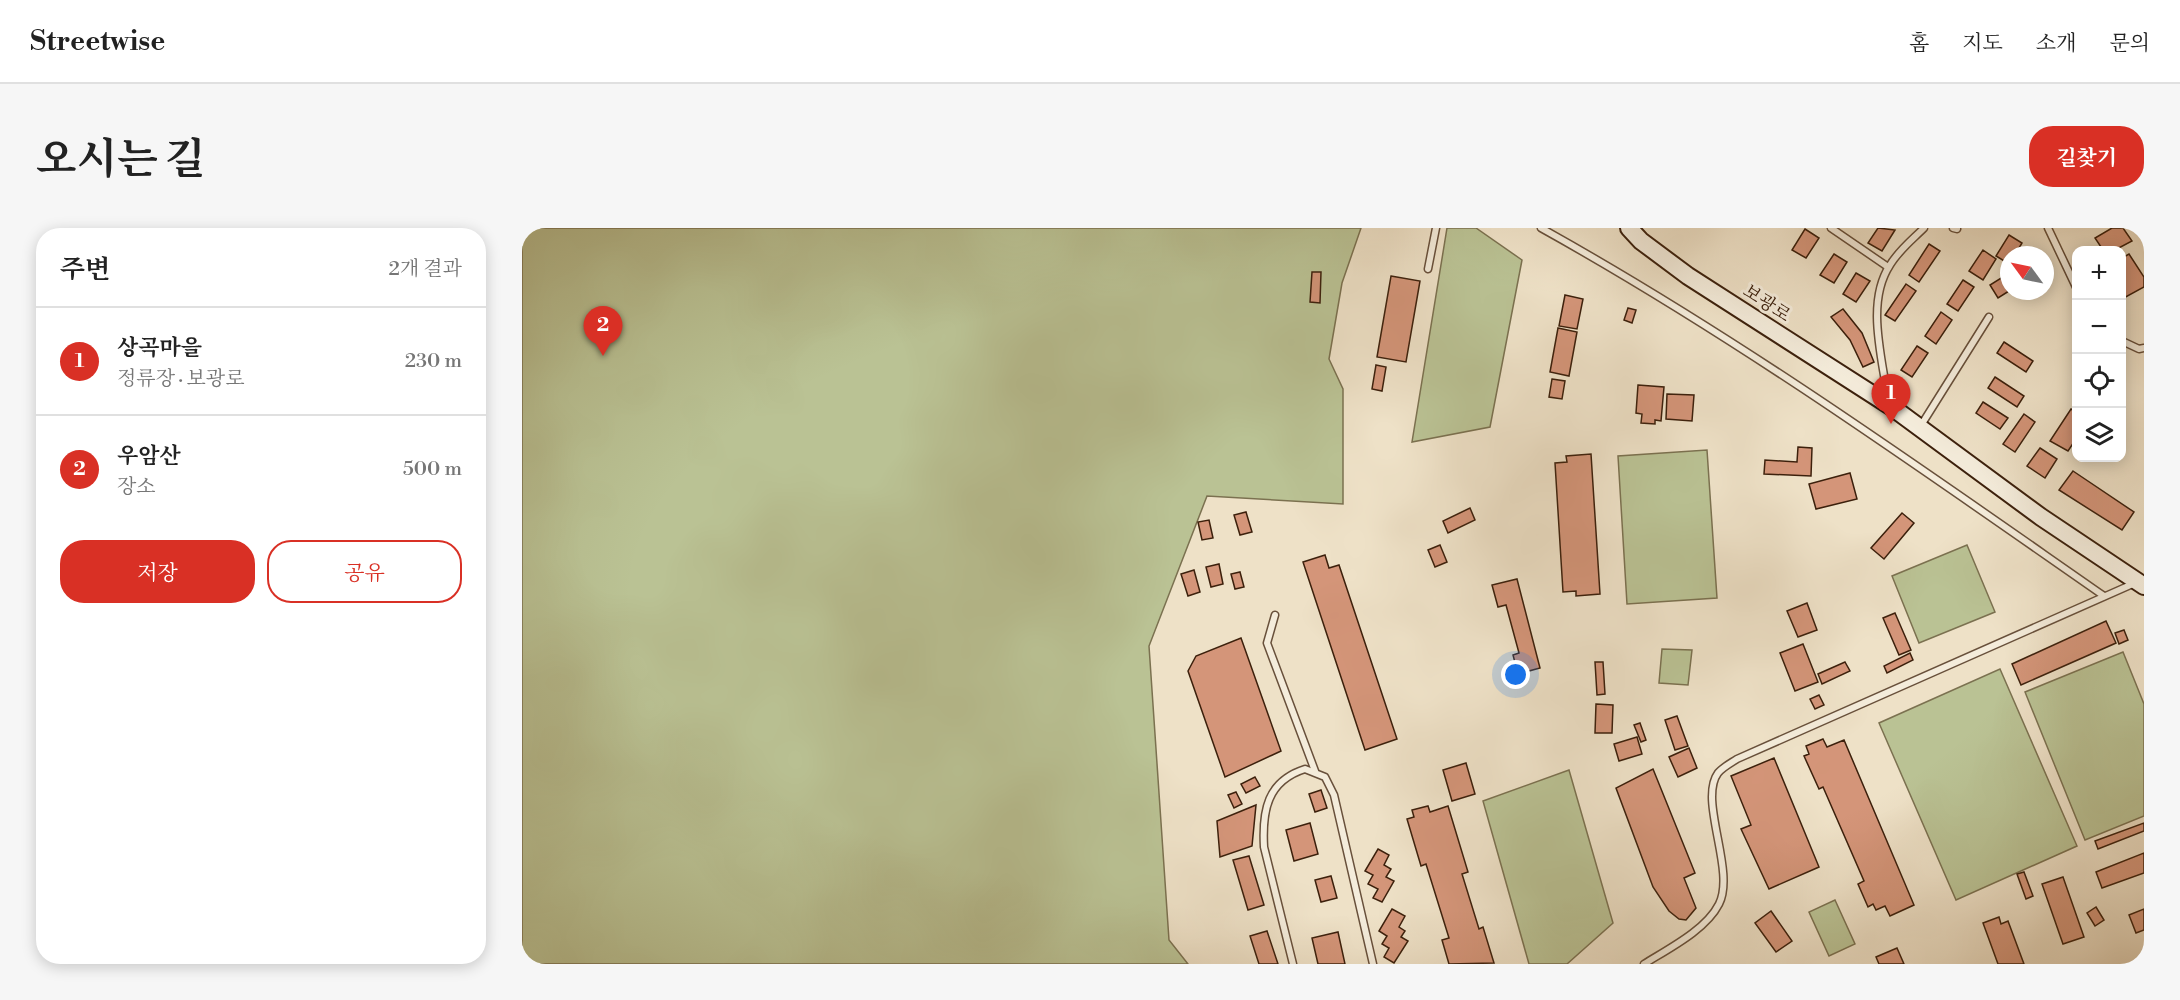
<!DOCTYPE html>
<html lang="ko">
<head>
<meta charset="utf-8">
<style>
	body { margin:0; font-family:"Libre Bodoni","Noto Serif KR",serif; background:#f6f6f6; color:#222 }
	.controls { position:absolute; right:18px; top:18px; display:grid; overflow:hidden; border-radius:12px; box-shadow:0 3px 15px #0003 }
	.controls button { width:54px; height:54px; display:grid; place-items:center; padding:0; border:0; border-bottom:2px solid #e0e0e0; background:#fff; color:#222; font:30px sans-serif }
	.compass { position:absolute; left:1478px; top:18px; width:54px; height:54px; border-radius:50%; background:#fff; box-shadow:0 3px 15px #0003; rotate:303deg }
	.you { position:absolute; left:994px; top:447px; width:21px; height:21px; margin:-15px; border:4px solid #fff; border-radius:50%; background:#1a73e8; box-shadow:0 0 0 9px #1a73e833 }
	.badge { display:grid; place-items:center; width:39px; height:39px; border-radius:50%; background:#d93025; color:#fff; font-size:20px; font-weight:700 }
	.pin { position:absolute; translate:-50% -50px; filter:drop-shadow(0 2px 3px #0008) }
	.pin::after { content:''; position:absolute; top:32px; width:21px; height:18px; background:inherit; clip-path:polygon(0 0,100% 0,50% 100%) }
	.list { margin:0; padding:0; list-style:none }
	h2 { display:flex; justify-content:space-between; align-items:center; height:78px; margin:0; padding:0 24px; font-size:26px }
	h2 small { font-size:20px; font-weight:400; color:#767676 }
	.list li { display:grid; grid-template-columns:39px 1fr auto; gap:18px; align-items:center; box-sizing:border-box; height:108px; padding:0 24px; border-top:2px solid #e0e0e0 }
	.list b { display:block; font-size:22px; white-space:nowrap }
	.list p { margin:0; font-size:20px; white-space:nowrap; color:#767676 }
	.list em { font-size:20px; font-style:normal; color:#767676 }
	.actions { display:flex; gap:12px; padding:18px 24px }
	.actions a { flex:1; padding:14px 0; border:2px solid #d93025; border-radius:24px; text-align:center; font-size:21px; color:#d93025 }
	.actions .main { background:#d93025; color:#fff }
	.icon { flex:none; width:33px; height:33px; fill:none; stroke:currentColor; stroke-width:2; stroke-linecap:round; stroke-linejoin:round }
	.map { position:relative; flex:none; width:1622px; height:736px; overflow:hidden; border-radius:24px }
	header { display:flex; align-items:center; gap:36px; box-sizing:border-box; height:84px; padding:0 30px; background:#fff; border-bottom:2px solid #e0e0e0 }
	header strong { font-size:28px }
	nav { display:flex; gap:33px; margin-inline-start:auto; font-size:21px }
	.intro { display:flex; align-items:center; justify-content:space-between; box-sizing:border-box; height:144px; padding:0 36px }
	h1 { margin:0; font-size:42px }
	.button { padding:15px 27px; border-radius:24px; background:#d93025; color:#fff; font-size:21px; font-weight:700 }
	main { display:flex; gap:36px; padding:0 36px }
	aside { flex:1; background:#fff; border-radius:24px; box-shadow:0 3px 15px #0003 }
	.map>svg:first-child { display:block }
</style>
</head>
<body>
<header>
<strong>Streetwise</strong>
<nav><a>홈</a><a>지도</a><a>소개</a><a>문의</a></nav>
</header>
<div class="intro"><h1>오시는 길</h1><a class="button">길찾기</a></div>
<main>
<aside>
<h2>주변<small>2개 결과</small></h2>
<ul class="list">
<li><span class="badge">1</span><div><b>상곡마을</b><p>정류장 · 보광로</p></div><em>230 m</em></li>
<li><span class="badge">2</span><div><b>우암산</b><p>장소</p></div><em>500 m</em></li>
</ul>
<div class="actions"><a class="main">저장</a><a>공유</a></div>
</aside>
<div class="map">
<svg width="1622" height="736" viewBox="0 0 1622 736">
	<rect width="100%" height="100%" fill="#eee1c7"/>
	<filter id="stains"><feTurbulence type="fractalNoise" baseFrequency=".00333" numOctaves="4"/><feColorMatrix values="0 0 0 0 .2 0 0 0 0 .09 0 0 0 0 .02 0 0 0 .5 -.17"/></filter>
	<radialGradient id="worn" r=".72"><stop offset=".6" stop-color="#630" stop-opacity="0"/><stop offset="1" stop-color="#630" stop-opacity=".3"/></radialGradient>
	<g fill="#bac294" stroke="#7b7150" stroke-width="1.5">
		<path d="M0 0H839L820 55 807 131 821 161V276L685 268 627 418 647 712 666 736H0Z"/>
		<path d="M925 0H954L1000 32 968 199 890 214Z"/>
		<path d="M1185 222 1195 370 1105 376 1096 228Z"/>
		<path d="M1445 317 1473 384 1397 415 1370 348Z"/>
		<path d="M1140 421 1170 422 1166 457 1137 455Z"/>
		<path d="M1601 424 1622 476V588L1563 612 1503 464Z"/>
		<path d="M1478 441 1555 618 1434 672 1357 495Z"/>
		<path d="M1047 542 1091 695 1045 736H1007L961 573Z"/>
		<path d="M1313 672 1333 716 1307 728 1287 684Z"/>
	</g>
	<g fill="#d49579" stroke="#3c200c" stroke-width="1.5">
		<path d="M1356 0 1373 2 1360 23 1346 15Z"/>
		<path d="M1590 0H1601L1610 13 1593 22H1581L1573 10Z"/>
		<path d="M1283 1 1297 10 1284 30 1270 22Z"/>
		<path d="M1487 7 1500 15 1493 27H1487V36L1474 28Z"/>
		<path d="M1407 16 1418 23 1397 54 1387 47Z"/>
		<path d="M1461 22 1474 31 1461 52 1447 43Z"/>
		<path d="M1312 26 1325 34 1312 55 1298 47Z"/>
		<path d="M1607 26 1622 49V59L1600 71V30Z"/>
		<path d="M790 44H799L798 75 788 74Z"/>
		<path d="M1334 45 1348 53 1334 74 1321 66Z"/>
		<path d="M1487 45V63L1476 70 1468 57Z"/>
		<path d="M869 48 898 53 884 134 855 129Z"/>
		<path d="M1441 52 1452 59 1436 83 1425 76Z"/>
		<path d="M1384 56 1394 63 1373 93 1363 87Z"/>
		<path d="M1043 67 1061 71 1055 101 1037 98Z"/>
		<path d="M1106 80 1114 82 1110 95 1102 92Z"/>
		<path d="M1321 81 1340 105 1352 134 1341 139 1328 112 1309 89Z"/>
		<path d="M1419 84 1430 92 1414 116 1403 108Z"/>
		<path d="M1036 100 1055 104 1047 148 1028 144Z"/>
		<path d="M1482 114 1511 133 1504 144 1475 125Z"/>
		<path d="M1395 118 1406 125 1390 149 1379 142Z"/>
		<path d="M854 137 864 139 860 163 850 161Z"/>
		<path d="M1473 149 1502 168 1495 179 1466 160Z"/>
		<path d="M1030 151 1043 153 1040 171 1027 169Z"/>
		<path d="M1116 157 1142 159 1139 193 1133 192V196L1119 195 1120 186 1114 185Z"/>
		<path d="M1145 166 1172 167 1170 193 1144 191Z"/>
		<path d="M1461 174 1486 190 1478 201 1454 185Z"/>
		<path d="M1549 181 1554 184V211L1546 223 1528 213Z"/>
		<path d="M1502 186 1513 194 1493 224 1481 216Z"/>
		<path d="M1276 219 1290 220 1289 248 1242 246 1243 232 1275 234Z"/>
		<path d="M1518 220 1535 231 1523 250 1505 238Z"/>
		<path d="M1069 226 1078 366 1054 368V363L1041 364 1033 235 1045 234 1044 228Z"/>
		<path d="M1551 243 1612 284 1600 302 1537 262Z"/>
		<path d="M1328 245 1335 271 1294 281 1287 256Z"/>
		<path d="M948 280 953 292 926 305 921 293Z"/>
		<path d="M724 284 730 304 718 307 712 287Z"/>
		<path d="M1380 285 1392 295 1362 331 1349 320Z"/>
		<path d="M687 292 691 310 680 312 676 294Z"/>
		<path d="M918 317 925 334 913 339 906 322Z"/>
		<path d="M803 327 807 340 817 337 875 511 843 522 781 334Z"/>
		<path d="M697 336 701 356 689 359 684 339Z"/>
		<path d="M672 342 678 364 666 368 659 346Z"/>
		<path d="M718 344 722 359 713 361 709 346Z"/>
		<path d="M995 351 1018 440 996 446 991 427 997 425 984 377 976 379 970 357Z"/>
		<path d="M1285 375 1295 402 1276 409 1265 383Z"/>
		<path d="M1373 385 1389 422 1377 427 1361 390Z"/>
		<path d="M1584 393 1594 415 1499 457 1490 436Z"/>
		<path d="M1602 402 1606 412 1597 416 1593 405Z"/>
		<path d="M719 410 759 523 703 549 666 443 674 428Z"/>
		<path d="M1281 416 1296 454 1273 463 1258 425Z"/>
		<path d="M1388 425 1391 432 1365 445 1362 438Z"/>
		<path d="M1073 434H1081L1083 466 1075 467Z"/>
		<path d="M1323 434 1328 443 1300 456 1296 446Z"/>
		<path d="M1297 467 1302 477 1293 481 1288 471Z"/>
		<path d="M1074 476 1091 477 1090 505H1073Z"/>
		<path d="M1155 488 1166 518 1153 522 1143 492Z"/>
		<path d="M1118 495 1124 512 1119 514 1112 497Z"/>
		<path d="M1115 509 1120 526 1097 533 1092 516Z"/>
		<path d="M1301 511 1305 519 1322 512 1392 677 1368 688 1363 678 1354 682 1351 676 1346 679 1336 656 1342 653 1301 559 1297 561 1282 528 1287 526 1284 518Z"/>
		<path d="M1167 520 1175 540 1156 549 1147 529Z"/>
		<path d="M1252 530 1297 639 1247 661 1219 601 1229 597 1209 548Z"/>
		<path d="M944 535 953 566 930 573 921 542Z"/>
		<path d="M1131 541 1173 645 1162 650 1174 680 1164 692 1157 691 1147 683 1131 659 1094 560Z"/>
		<path d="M733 549 738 558 724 565 719 556Z"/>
		<path d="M799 562 805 580 793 584 787 566Z"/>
		<path d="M714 564 720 576 712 580 706 567Z"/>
		<path d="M734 577 730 618 698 629 695 593Z"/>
		<path d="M906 578 908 584 926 578 946 644 940 646 957 701 961 699 972 735 927 736 920 712 927 710 904 636 899 638 885 591 892 589 890 582Z"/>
		<path d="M788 595 796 626 772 633 764 602Z"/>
		<path d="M1622 595V603L1576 621 1573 613Z"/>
		<path d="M856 621 867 627 862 637 869 641 864 649 872 653 860 674 851 670 856 661 846 656 851 647 843 643Z"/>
		<path d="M1622 625V645L1580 660 1574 644Z"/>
		<path d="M727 628 742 677 726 682 711 632Z"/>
		<path d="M1502 644 1511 668 1504 671 1495 646Z"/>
		<path d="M809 648 815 670 799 674 793 652Z"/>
		<path d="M1541 649 1562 709 1541 716 1520 656Z"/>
		<path d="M1574 679 1582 692 1573 698 1565 685Z"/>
		<path d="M870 681 883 688 877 699 883 703 879 709 886 713 872 735 862 729 867 720 860 716 865 708 857 703Z"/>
		<path d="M1622 681V702L1614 705 1607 687Z"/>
		<path d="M1249 683 1270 713 1254 724 1233 695Z"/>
		<path d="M1477 689 1479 696 1486 693 1502 736H1476L1461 695Z"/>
		<path d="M745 703 756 736H737L728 708Z"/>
		<path d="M816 704 823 736H796L790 710Z"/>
		<path d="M1375 720 1382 736H1357L1354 729Z"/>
	</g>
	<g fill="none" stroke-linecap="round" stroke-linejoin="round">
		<g stroke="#68503b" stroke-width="9">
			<g id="lane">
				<path d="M1019 0C1215 109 1398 240 1582 368"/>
				<path d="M1309 0 1366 39"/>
				<path d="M1431 0 1435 1"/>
				<path d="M1526 0 1554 59"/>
				<path d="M906 41 914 0"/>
				<path d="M1600 113 1617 121 1622 120"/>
				<path d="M1366 173C1361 132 1343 75 1368 37 1377 22 1390 12 1402 0"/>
				<path d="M1398 199 1467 89"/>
				<path d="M753 387 745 415 793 543"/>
				<path d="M771 736 742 619C740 583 745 553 783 541L803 549 812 567 851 736"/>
				<path d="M1122 736C1146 721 1184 702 1197 676 1214 643 1176 572 1196 545 1201 539 1209 535 1215 531L1613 355"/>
			</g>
		</g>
		<g stroke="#3c200c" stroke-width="20">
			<path id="secondary" d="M1107 0 1119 13 1166 48 1367 177 1519 289 1622 358"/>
		</g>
		<use href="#lane" stroke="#f4ecdb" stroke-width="6"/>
		<use href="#secondary" stroke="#f4ecdb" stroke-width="16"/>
	</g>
	<g text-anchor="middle" stroke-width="6" stroke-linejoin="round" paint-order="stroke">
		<g font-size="18" fill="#3c200c" stroke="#f4ecdb">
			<text transform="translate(1245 75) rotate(33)" y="6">보광로</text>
		</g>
	</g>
	<rect width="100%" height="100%" filter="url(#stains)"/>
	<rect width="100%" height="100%" fill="url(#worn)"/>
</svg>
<div class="controls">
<button>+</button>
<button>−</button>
<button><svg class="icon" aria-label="locate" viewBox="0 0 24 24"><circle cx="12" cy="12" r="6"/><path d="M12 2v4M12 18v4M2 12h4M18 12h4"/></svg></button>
<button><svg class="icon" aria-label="layers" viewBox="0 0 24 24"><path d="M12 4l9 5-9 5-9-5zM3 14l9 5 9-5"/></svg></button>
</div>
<svg class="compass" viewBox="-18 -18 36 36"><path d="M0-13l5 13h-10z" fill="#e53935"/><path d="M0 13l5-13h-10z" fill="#767676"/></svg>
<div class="you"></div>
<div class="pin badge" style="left:1369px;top:196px">1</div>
<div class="pin badge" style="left:81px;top:128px">2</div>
</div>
</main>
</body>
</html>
